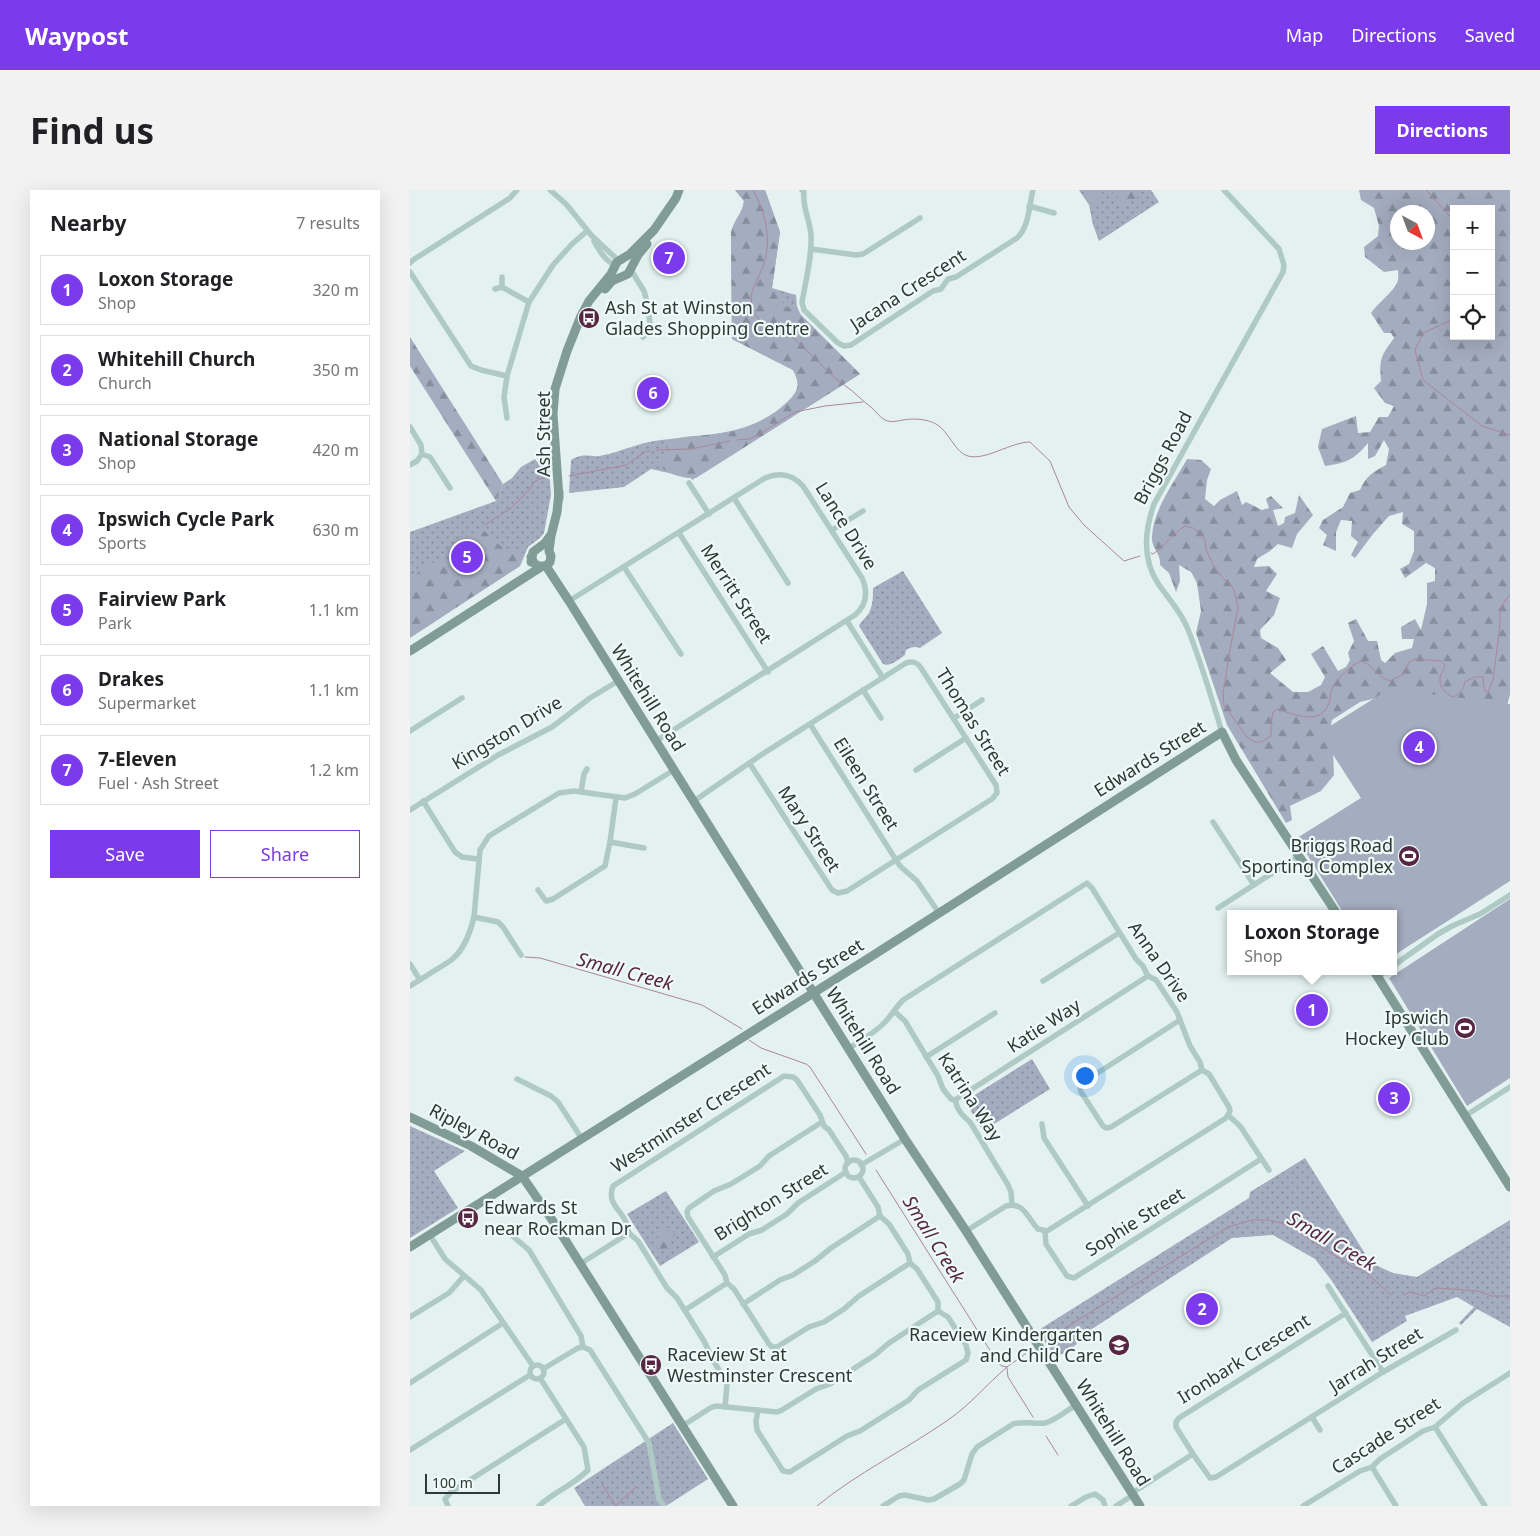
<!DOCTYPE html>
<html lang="en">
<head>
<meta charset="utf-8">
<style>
	body { margin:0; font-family:"Noto Sans",sans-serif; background:#f2f2f2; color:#202124 }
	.controls { position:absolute; right:15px; top:15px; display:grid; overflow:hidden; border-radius:0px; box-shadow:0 5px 20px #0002 }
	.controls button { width:45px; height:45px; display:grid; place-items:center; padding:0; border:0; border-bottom:1px solid #e0e0e0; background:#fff; color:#202124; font:25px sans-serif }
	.compass { position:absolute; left:980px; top:15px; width:45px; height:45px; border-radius:50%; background:#fff; box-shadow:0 5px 20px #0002; rotate:139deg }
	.scale { position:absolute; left:15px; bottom:12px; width:75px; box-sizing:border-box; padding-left:5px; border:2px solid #2d3935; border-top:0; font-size:14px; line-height:18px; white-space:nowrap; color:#2d3935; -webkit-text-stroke:4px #eff9f8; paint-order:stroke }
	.you { position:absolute; left:674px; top:885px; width:18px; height:18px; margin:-12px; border:4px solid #fff; border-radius:50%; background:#1a73e8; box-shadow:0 0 0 8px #1a73e833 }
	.badge { display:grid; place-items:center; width:32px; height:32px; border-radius:50%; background:#7c3aed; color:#fff; font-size:16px; font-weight:700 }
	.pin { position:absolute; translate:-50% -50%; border:2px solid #fff; box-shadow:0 1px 5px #0006 }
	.popup { position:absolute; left:817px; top:720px; width:170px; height:65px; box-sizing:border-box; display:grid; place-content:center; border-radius:0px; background:#fff; filter:drop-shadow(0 1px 4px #0005); font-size:16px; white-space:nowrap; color:#757577 }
	.popup b { font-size:19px; color:#202124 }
	.popup::after { content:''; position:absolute; left:50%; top:100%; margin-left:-10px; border:10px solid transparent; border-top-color:#fff }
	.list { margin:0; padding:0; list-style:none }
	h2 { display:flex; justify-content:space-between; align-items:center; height:65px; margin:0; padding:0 20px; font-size:21px }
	h2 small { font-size:16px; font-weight:400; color:#757577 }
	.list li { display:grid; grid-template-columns:32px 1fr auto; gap:15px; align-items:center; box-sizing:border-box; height:70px; margin:0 10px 10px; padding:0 10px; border:1px solid #e0e0e0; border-radius:0px }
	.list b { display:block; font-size:19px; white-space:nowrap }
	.list p { margin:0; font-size:16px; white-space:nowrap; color:#757577 }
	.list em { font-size:16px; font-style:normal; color:#757577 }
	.actions { display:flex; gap:10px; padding:15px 20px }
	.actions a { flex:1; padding:11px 0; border:1px solid #7c3aed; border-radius:0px; text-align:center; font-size:18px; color:#7c3aed }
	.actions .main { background:#7c3aed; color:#fff }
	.icon { flex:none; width:28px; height:28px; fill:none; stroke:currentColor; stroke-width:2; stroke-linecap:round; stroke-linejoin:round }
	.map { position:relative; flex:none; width:1100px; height:1316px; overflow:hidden; border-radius:0px }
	header { display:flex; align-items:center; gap:30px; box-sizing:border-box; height:70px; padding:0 25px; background:#7c3aed; color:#fff }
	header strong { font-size:24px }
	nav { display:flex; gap:28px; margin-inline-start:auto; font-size:18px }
	.intro { display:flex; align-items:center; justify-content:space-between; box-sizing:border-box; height:120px; padding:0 30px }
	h1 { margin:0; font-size:35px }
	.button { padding:12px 22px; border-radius:0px; background:#7c3aed; color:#fff; font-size:18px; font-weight:700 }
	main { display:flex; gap:30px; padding:0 30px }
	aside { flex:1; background:#fff; border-radius:0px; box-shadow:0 5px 20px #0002 }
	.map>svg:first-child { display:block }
</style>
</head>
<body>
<header>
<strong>Waypost</strong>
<nav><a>Map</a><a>Directions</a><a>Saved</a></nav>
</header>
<div class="intro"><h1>Find us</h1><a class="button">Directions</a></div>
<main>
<aside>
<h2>Nearby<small>7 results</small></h2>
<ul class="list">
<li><span class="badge">1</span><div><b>Loxon Storage</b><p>Shop</p></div><em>320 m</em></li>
<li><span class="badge">2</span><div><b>Whitehill Church</b><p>Church</p></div><em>350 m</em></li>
<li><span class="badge">3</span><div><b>National Storage</b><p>Shop</p></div><em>420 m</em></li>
<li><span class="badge">4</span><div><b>Ipswich Cycle Park</b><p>Sports</p></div><em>630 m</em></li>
<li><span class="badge">5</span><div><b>Fairview Park</b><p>Park</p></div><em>1.1 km</em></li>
<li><span class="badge">6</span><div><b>Drakes</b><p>Supermarket</p></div><em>1.1 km</em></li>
<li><span class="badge">7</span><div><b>7-Eleven</b><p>Fuel · Ash Street</p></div><em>1.2 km</em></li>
</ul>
<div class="actions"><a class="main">Save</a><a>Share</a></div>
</aside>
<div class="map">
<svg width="1100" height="1316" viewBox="0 0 1100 1316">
	<defs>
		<pattern id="grass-dots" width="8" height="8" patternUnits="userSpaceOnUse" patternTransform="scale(1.25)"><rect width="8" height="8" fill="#a4acbf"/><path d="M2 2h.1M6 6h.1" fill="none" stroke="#868d9c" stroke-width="1.8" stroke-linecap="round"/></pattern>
		<pattern id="forest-firs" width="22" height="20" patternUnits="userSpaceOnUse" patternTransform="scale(1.25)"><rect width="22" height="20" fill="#a4acbf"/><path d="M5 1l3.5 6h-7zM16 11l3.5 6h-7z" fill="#868d9c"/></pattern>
	</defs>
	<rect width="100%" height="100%" fill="#e3f2f0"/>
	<g fill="url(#grass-dots)">
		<path d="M325 0H355L370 42 362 98 386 105 387 117 391 125 450 184 282 290 281 288 241 279 214 297 159 303 161 270C175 261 181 269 194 265 209 262 224 255 239 252 285 244 339 249 376 213 388 202 391 195 383 180L322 149 321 43C323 31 333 23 334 11Z"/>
		<path d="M669 0H741L749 12 689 51 683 35 679 15Z"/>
		<path d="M138 265 141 305 134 343 130 348 118 357 110 376 0 448V342L86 311 93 294 102 288 111 277 125 269 127 272Z"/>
		<path d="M493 381 532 443 510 458C505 456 501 457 496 460L495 465C489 469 481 477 473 474L449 436C451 431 456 428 459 423 463 415 463 407 463 398Z"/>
		<path d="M622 869 640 899 573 941 555 911Z"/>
		<path d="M0 936 55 961 24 981 48 1018 0 1048Z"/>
		<path d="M895 968 961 1073 983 1083 1007 1087 1100 1030V1137L1067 1119 1051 1135 1049 1133 1064 1117 1047 1107 995 1126 997 1131 962 1152 922 1091 905 1069 863 1045 822 1048 665 1150 667 1154 646 1168 627 1141 839 1008 840 1002Z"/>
		<path d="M256 1001 289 1052 250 1076 217 1024Z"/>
		<path d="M263 1233 298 1289 256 1316H175L164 1298Z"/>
	</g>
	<g fill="url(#forest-firs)" fill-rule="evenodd">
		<path d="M325 0H355L370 42 362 98 376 117 383 118 391 125 450 184 286 288C273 289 260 284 250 277V274L257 266 256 254 258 250C278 245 298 246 319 242 338 239 382 219 388 198 389 191 386 186 383 180L322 149 321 43C323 31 333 23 334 11Z"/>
		<path d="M683 0H733L728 7 711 16 707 11 708 2 700 3 693 0 684 15 676 8 675 5Z"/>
		<path d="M949 0H1100V504L1096 520 987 503 950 512 922 530 918 550 923 561 924 585 911 601 880 616 882 630 876 633 817 535 786 443 791 421 787 393 781 382 769 375 770 391 766 402 759 383 750 375C751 361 741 360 742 346 744 318 764 293 777 269L791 270 801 279 797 290 795 309 804 316 810 310 827 301 832 315 836 312 852 320 859 318 856 309 861 306 873 318 863 320 868 336 874 333 875 327 885 323 889 305 903 325 887 344 882 358 868 354 860 361 847 369 844 377 859 376 867 384 856 401 870 408 864 425 850 440 851 448 868 458 876 470 860 483 883 502H898L911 495 915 487 901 464 913 456 928 481 936 477 940 470 938 463 944 451 938 433 946 429 958 451H967L971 470 975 473 985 463 1002 458 1004 449H992L991 437 1005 429 1011 440 1017 414V393L1025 391V378L1016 373 995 388 990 379 999 374 1004 361V341L992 334 993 322 979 326 963 344 945 368 941 365 948 352 941 346 942 331 931 330 926 342V361L913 355 917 345 909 338 913 330 933 317 940 303 950 300C956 286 963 282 976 275L979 259 974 250 965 266 958 269V253C944 270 936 273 915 276L908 257 912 239 946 226 948 243 960 242 969 227H978L984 216 975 213 964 198 971 191C969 168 971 166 984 148L981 143H974L961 123C967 114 983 102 987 93 989 89 988 84 988 80L974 82 955 67 954 57 968 46 969 36 964 18 951 10ZM1044 19H1081V146H1044ZM988 22H1018V52H988Z"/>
		<path d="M0 147 93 294 86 311 0 176Z"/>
		<path d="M71 338 97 362 111 359 113 364 110 376 0 447V388L22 373 49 367 44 356Z"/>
		<path d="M251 1037 258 1038 265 1044 262 1050 258 1049 260 1058 251 1059 247 1058 244 1053 250 1044Z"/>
	</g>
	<g fill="#a4acbf">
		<path d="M979 499 1100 514V691L983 766V724H934L887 648 951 608 909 543Z"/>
		<path d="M1100 709V888L1057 916 979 788Z"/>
	</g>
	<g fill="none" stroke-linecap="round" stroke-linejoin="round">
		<g stroke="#ac859c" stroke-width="1">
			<path d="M343 0C355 21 362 49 354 73 350 88 338 100 342 116 345 127 351 134 362 137 365 137 370 138 373 139 376 141 379 144 382 147 397 160 411 175 426 189 431 193 436 196 441 200 448 206 454 212 461 217 466 221 469 227 475 230 482 233 486 231 493 230 504 228 517 229 526 234 539 241 545 263 558 266 575 271 601 252 620 252L640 271 659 317 674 335 714 371 730 366"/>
			<path d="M1016 0 1044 31"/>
			<path d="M1081 76 1084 83 1081 97"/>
			<path d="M1044 129 1013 143 1005 160 1013 190 1072 236 1100 245"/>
			<path d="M327 250 339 249 346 246 385 222 415 216 453 212"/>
			<path d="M246 260 282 259 320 251"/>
			<path d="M159 286 216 275 235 262 240 261"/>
			<path d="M75 335 101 318 120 299 124 292 129 289 138 287"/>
			<path d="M741 363 743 364C755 356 762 344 775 336L783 338 791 344 795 350 796 359 802 373 810 385 823 398 826 408 828 418 820 460 813 504 814 515 836 546 844 552H851L861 546V533L863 522 868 519C885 525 911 536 919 513 921 509 920 505 921 501 926 489 939 477 951 471 966 476 965 486 980 491L994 484 999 472 1005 469 1031 471 1035 475C1034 480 1031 483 1030 487 1029 498 1035 503 1043 507 1051 503 1053 500 1055 492L1064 487H1073L1074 498 1076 502H1078L1083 490 1090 435V419L1096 409 1100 405"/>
			<path d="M115 767 130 768 292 815 332 839"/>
			<path d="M339 850 351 858 396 874 400 877 456 964"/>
			<path d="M466 980 588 1173 592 1176 597 1177 622 1159"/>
			<path d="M994 1105 1000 1102 1014 1106 1024 1099 1027 1098 1068 1101 1082 1106H1100"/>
			<path d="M636 1150 818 1037 842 1030H858L872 1033 887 1041 944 1078 953 1080 981 1105"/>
			<path d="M597 1178 598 1187 623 1227"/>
			<path d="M636 1246 648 1265"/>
			<path d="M192 1294 205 1315"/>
			<path d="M205 1316 226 1297 227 1298"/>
			<path d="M407 1316C447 1283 495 1260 538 1230 561 1214 576 1195 597 1177"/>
		</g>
		<g stroke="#afc9c4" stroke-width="5.5">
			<path d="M140 0 156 14 182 46 209 71"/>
			<path d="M392 0 394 2C392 17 400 30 401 45 402 67 396 90 392 112L394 120 428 153 434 156 441 155 523 101 531 99 538 89 546 87 607 48C619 38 619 15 623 0"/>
			<path d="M619 16 644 23"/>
			<path d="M184 51C189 60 195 71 205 75"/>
			<path d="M401 59 446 65 453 64 510 28"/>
			<path d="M0 73 3 70 100 8 107 0"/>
			<path d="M221 80 234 101 237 112 240 133 239 141 233 147"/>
			<path d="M0 82 61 176 71 180 97 186"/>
			<path d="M92 97 119 112"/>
			<path d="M85 99 92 97V87"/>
			<path d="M97 228 94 207 97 186 119 112 143 75 162 54 177 41"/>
			<path d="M0 237 11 255 12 264 7 271 0 275"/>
			<path d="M12 264 20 267 40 298"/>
			<path d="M279 293 299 324"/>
			<path d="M324 308 378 393"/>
			<path d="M422 340 453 321"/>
			<path d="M269 343 358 482"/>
			<path d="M214 377 271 464"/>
			<path d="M159 411 355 288C370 282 382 284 393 296L452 388C458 402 457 415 445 425L246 551"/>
			<path d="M437 431 473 488"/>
			<path d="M453 500 471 528"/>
			<path d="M544 528 572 510"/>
			<path d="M0 541 52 508"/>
			<path d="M812 542C801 507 791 471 777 437 770 421 759 409 749 395 732 370 734 342 744 314L873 82 874 75 869 59 814 0"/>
			<path d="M340 574 422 700 428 703 437 701 486 670 490 676 507 691 529 723"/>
			<path d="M506 580 556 548"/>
			<path d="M171 602 174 584 177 579"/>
			<path d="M13 611 45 662 52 667 68 669"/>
			<path d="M284 611 351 565 496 473C503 471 507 472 511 478L586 595 587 603 582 609 486 670 400 534"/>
			<path d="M0 620 88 565 142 537 180 508 208 491"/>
			<path d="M803 632 844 695"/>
			<path d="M200 652 234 658"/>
			<path d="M128 700 136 711 143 709 195 676 200 652 206 608"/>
			<path d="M808 718 889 666"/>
			<path d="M64 727 88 732 93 737 111 765"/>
			<path d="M0 774 10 790"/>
			<path d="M983 776 1028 744 1042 736 1070 724 1100 705"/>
			<path d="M968 787 976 781"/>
			<path d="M633 791 709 743"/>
			<path d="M0 796 40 771C54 761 60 743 64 727L70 660 79 646 149 603 164 601 215 608 225 604 264 580"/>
			<path d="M484 821 495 831 528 886 533 899 541 909 545 910C547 920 552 925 560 932L598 995 601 1002 602 1015"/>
			<path d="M770 830 675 891 670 898 671 902 693 936 696 938 701 937 792 880"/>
			<path d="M439 858C452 850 465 843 475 832 482 825 486 817 493 810L677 693 682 698 726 769 733 776 738 786 746 790 767 822 780 856 790 872 792 880 799 884 819 917 820 921 816 928 637 1041 628 1039C618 1029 614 1011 596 1016L556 1041"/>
			<path d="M516 867 585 823"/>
			<path d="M107 889 141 906 148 912 172 949"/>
			<path d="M545 910 738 786"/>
			<path d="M818 925 830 936 859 980"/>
			<path d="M1055 926 1100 897"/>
			<path d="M412 932 359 966 350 976 321 994 304 1001 279 1018 277 1022 278 1027 315 1085 317 1093 324 1099 359 1154 362 1157H367L399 1137 414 1132 434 1119 449 1106 500 1073"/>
			<path d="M632 934 634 948 678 1016"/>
			<circle cx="444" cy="979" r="9"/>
			<path d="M451 975 495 949"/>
			<path d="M635 1042 636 1054 657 1086 664 1088 851 969"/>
			<path d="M99 1043 119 1060 171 1146 173 1157"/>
			<path d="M219 1043 228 1051 257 1098 267 1108 294 1151 303 1170 315 1190 317 1195 315 1217"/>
			<path d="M20 1045 35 1069 71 1100 123 1176"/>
			<path d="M303 1067 339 1044 352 1040 377 1024 388 1013 436 982"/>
			<path d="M170 1074 219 1043C218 1041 218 1038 217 1035 213 1020 196 1015 203 996L374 886 383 887 387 890 410 925 414 936 419 940 436 966 438 973"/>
			<path d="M918 1096 973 1182"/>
			<path d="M333 1114 370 1090 383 1085 405 1071 421 1058 470 1026"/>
			<path d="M275 1120 317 1093"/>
			<path d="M0 1127 39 1103 54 1086"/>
			<circle cx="127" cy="1182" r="7"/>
			<path d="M133 1179 168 1158 173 1157 180 1160 239 1253 249 1309 254 1316"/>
			<path d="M0 1193 93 1133"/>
			<path d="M348 1220 346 1231 347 1240 373 1281 380 1282 383 1280 437 1246 450 1241 499 1210 508 1200 556 1170 558 1163 556 1155 538 1127 528 1121"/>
			<path d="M902 1227 910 1240"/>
			<path d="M272 1236 302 1217 307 1216 367 1222 372 1220 406 1199 420 1194 465 1165 479 1153 528 1121V1112L507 1079 500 1073 498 1064 479 1034 470 1026 468 1017 449 987"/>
			<path d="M1025 1237 1075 1316"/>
			<path d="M0 1260 120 1185"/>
			<path d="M783 1264 800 1288 806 1287 973 1182 1046 1140"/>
			<path d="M962 1277 986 1316"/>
			<path d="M722 1303 783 1264 766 1237V1232L769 1228 936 1123"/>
			<path d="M38 1316 35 1309 41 1302 156 1229"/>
			<path d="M129 1316C143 1302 164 1295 178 1280L174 1257 130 1188"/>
			<path d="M473 1316 489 1306 495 1305 518 1310 524 1309 550 1294 554 1290 562 1264 567 1257 603 1234C614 1231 624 1234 635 1233 645 1231 657 1220 666 1215"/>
			<path d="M661 1316 676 1307 685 1304 693 1310 695 1316"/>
			<path d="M706 1316 723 1305"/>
			<path d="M893 1316 950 1281 962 1277 970 1269 1013 1241 1025 1237 1053 1213 1100 1183"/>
		</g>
		<g stroke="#819c95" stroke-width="9">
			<path d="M195 99 202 91 218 84 228 65 237 54"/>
			<path d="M149 308 143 224 145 199 157 161 171 126 179 111 201 84 207 72 220 64 244 40 266 8 269 0"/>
			<path d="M121 367 124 373 128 376H136L140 372 141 366 139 361 141 346 147 322 149 302"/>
			<path d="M121 372 123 362 135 353 140 346"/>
			<path d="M136 376 159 411 264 580 495 949 556 1041 730 1316"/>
			<path d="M0 461 131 377"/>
			<path d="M964 781 1100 997"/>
			<path d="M0 927 61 956 112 986 147 1037 323 1316"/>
			<path d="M0 1057 462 766 812 542 826 570 927 724"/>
		</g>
	</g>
	<defs>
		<g id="bus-disc" transform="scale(1.125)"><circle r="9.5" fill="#562642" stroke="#eff9f8"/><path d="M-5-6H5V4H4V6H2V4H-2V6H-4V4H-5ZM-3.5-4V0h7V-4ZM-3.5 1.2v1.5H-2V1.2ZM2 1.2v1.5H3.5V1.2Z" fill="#fff"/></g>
		<g id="stadium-disc" transform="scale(1.125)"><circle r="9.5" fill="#562642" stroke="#eff9f8"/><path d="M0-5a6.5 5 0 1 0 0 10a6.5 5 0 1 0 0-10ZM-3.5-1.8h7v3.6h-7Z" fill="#fff"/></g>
		<g id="school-disc" transform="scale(1.125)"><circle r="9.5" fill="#562642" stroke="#eff9f8"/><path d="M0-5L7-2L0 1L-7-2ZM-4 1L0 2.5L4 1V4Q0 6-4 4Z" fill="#fff"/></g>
	</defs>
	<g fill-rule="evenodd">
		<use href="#bus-disc" x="179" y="128"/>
		<use href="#stadium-disc" x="999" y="666"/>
		<use href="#stadium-disc" x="1055" y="838"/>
		<use href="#bus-disc" x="58" y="1028"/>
		<use href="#school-disc" x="709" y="1155"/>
		<use href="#bus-disc" x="241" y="1175"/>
	</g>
	<g text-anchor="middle" stroke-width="4.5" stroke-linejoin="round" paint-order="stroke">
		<g font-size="18" fill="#2d3935" stroke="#eff9f8">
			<text transform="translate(498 100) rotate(-33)" y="6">Jacana Crescent</text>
			<text transform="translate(134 244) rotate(-90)" y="6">Ash Street</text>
			<text transform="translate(753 268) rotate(-62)" y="6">Briggs Road</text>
			<text transform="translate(436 336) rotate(58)" y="6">Lance Drive</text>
			<text transform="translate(326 404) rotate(57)" y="6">Merritt Street</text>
			<text transform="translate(238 508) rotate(58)" y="6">Whitehill Road</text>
			<text transform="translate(563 532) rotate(58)" y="6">Thomas Street</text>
			<text transform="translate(97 543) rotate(-31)" y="6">Kingston Drive</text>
			<text transform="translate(740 569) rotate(-32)" y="6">Edwards Street</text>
			<text transform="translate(456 594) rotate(58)" y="6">Eileen Street</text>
			<text transform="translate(399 639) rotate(57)" y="6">Mary Street</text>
			<text transform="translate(749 772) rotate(55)" y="6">Anna Drive</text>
			<text transform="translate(398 787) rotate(-32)" y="6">Edwards Street</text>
			<text transform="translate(634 836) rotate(-33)" y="6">Katie Way</text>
			<text transform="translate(453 851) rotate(58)" y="6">Whitehill Road</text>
			<text transform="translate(560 907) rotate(57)" y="6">Katrina Way</text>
			<text transform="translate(281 928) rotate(-33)" y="6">Westminster Crescent</text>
			<text transform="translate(64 942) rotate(28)" y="6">Ripley Road</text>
			<text transform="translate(361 1012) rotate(-32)" y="6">Brighton Street</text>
			<text transform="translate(725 1032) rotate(-32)" y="6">Sophie Street</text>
			<text transform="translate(834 1169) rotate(-32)" y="6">Ironbark Crescent</text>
			<text transform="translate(966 1170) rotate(-32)" y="6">Jarrah Street</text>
			<text transform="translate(703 1243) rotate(58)" y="6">Whitehill Road</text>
			<text transform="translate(976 1246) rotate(-33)" y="6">Cascade Street</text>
		</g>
		<g font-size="18" fill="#2d3935" stroke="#eff9f8" text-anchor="start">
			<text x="195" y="124">Ash St at Winston<tspan x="195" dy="21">Glades Shopping Centre</tspan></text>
			<text x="983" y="662" text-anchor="end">Briggs Road<tspan x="983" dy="21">Sporting Complex</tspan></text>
			<text x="1039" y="834" text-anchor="end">Ipswich<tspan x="1039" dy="21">Hockey Club</tspan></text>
			<text x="74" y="1024">Edwards St<tspan x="74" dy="21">near Rockman Dr</tspan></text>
			<text x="693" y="1151" text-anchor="end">Raceview Kindergarten<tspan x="693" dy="21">and Child Care</tspan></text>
			<text x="257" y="1171">Raceview St at<tspan x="257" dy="21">Westminster Crescent</tspan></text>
		</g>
		<g font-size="19" font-style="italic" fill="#562642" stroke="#eff9f8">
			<text transform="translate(215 781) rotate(15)" y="7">Small Creek</text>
			<text transform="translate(524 1049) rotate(58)" y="7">Small Creek</text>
			<text transform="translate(922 1051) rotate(30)" y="7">Small Creek</text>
		</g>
	</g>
</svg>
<div class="controls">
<button>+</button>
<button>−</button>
<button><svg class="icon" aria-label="locate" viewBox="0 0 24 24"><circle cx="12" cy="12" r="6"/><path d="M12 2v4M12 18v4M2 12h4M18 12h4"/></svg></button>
</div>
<svg class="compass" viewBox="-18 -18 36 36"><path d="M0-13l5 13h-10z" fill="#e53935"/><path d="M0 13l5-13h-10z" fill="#757577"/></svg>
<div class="scale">100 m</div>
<div class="you"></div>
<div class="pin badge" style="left:902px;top:820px">1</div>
<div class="popup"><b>Loxon Storage</b>Shop</div>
<div class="pin badge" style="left:792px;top:1119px">2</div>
<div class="pin badge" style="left:984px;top:908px">3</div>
<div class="pin badge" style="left:1009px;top:557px">4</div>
<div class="pin badge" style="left:57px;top:367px">5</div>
<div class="pin badge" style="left:243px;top:203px">6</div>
<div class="pin badge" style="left:259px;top:68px">7</div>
</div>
</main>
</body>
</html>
